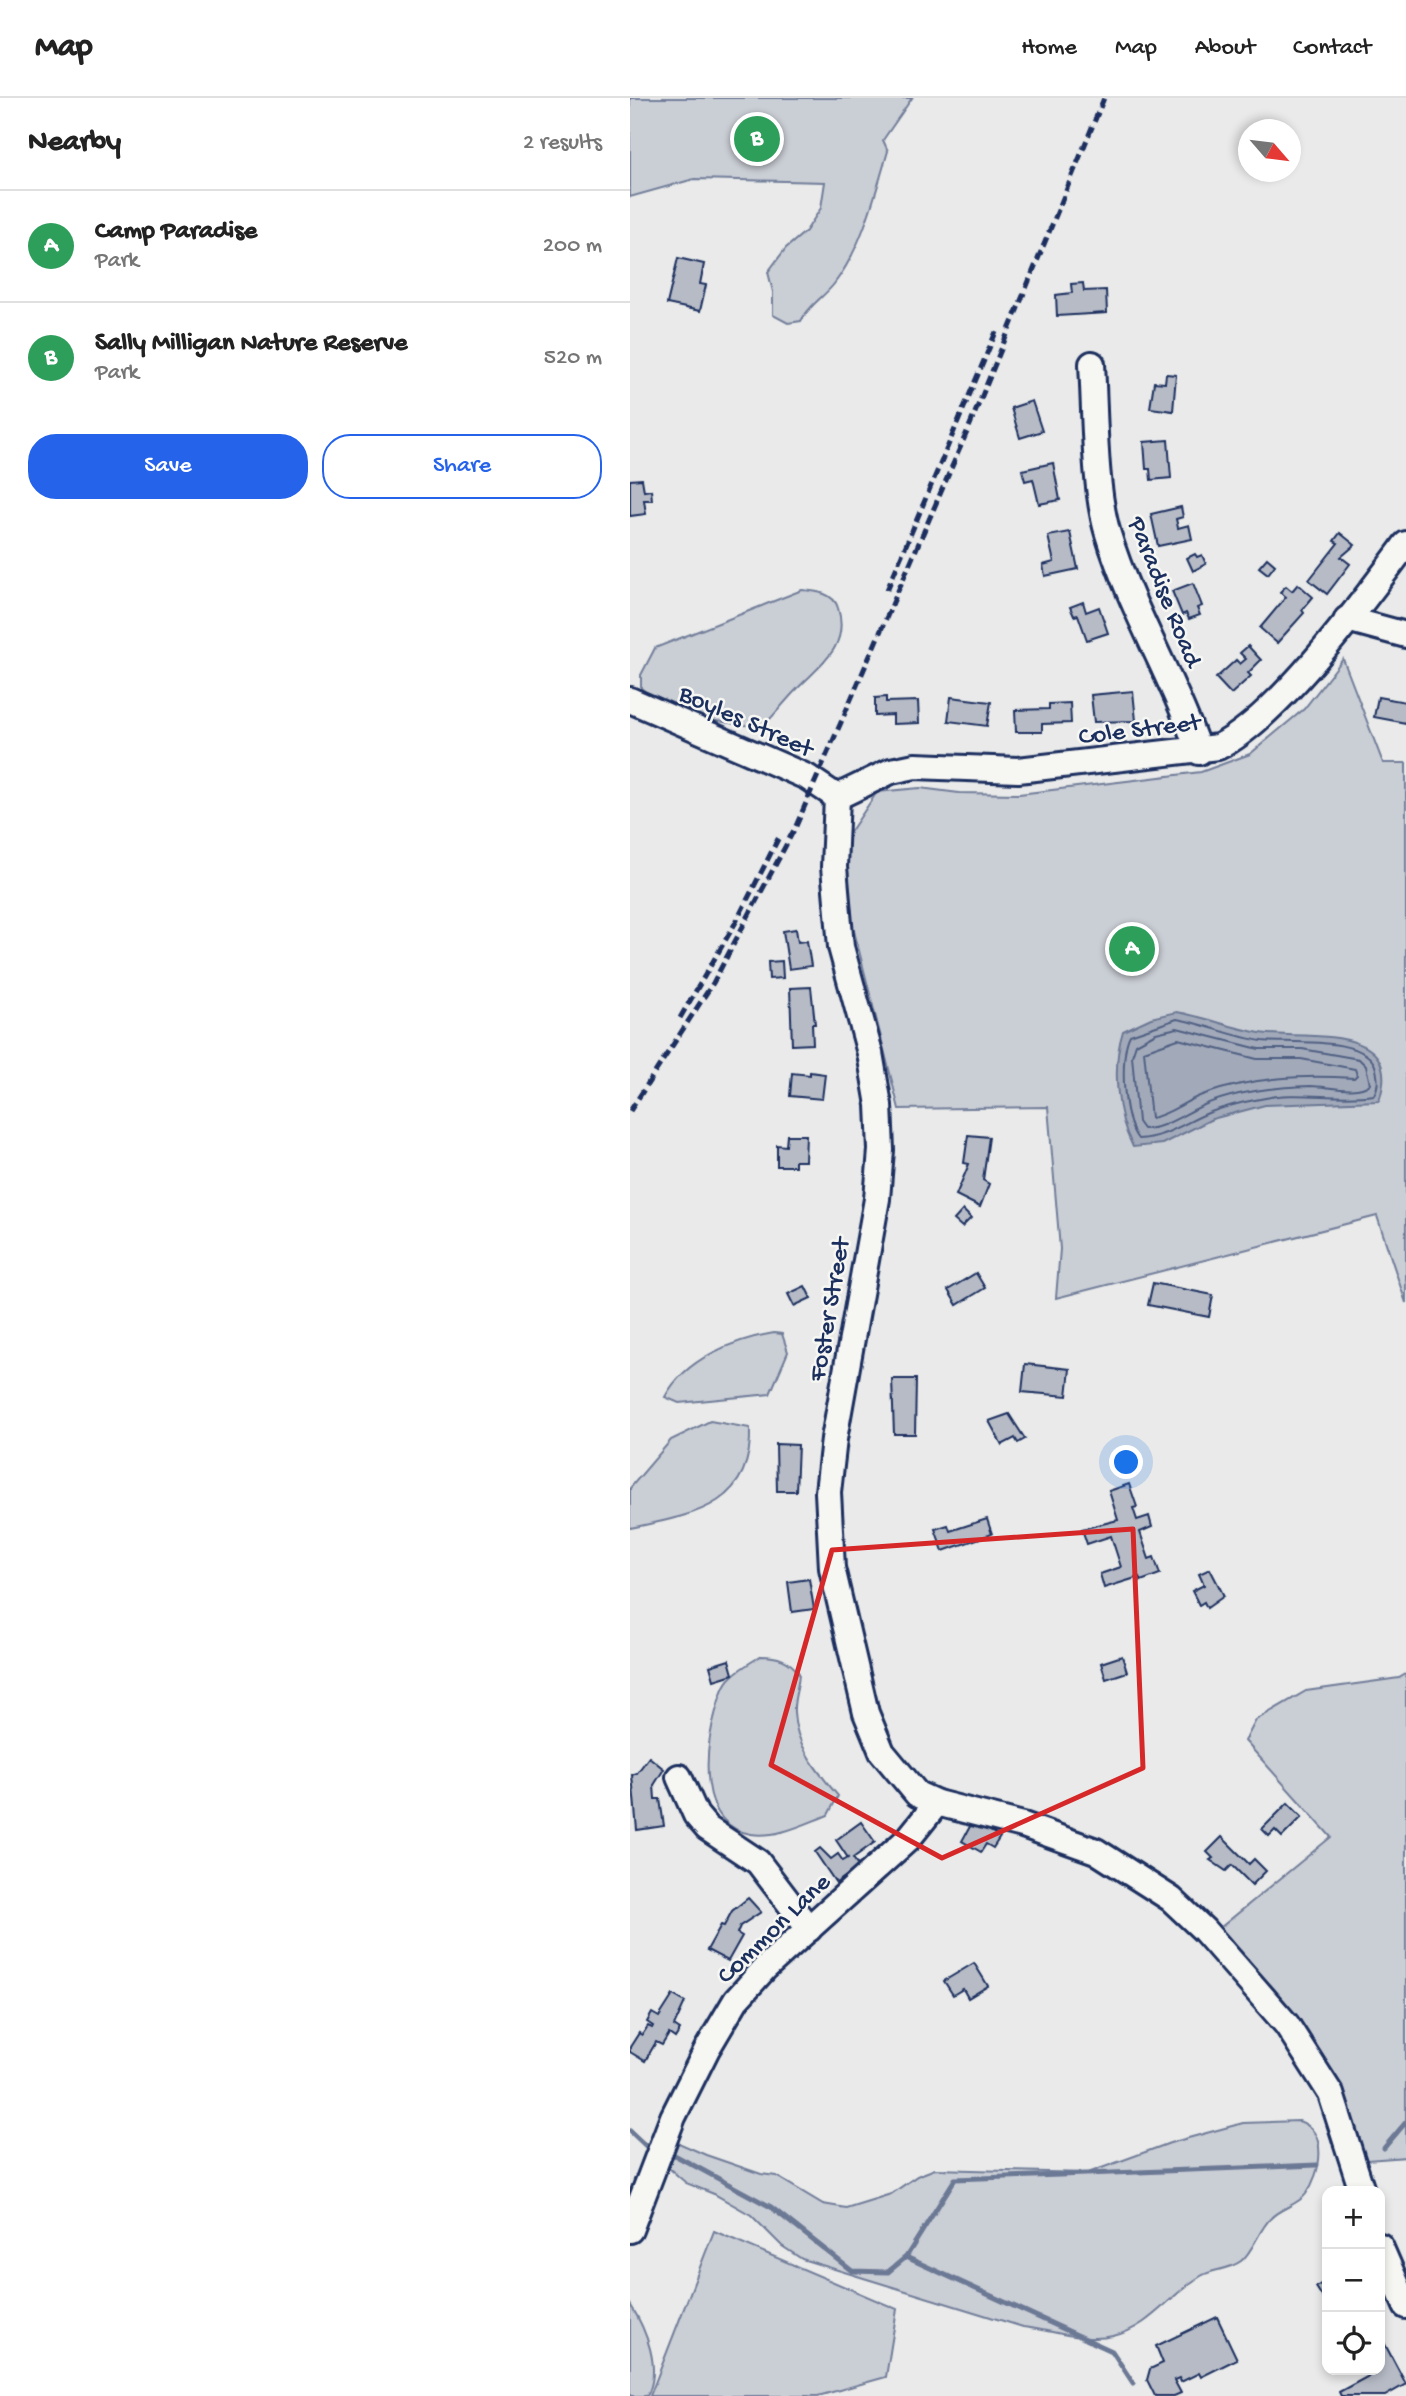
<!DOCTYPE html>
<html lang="en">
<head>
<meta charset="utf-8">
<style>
	body { margin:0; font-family:"Gochi Hand",sans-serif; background:#f2f2f2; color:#222 }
	.controls { position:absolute; right:21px; bottom:21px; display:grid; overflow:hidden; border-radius:14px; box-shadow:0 4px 10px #0003 }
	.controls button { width:63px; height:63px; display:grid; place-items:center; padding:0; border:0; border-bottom:2px solid #e0e0e0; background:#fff; color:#222; font:35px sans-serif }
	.compass { position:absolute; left:608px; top:21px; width:63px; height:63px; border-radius:50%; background:#fff; box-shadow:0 4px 10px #0003; rotate:118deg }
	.you { position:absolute; left:497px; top:1365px; width:24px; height:24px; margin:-18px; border:5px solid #fff; border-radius:50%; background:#1a73e8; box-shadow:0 0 0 10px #1a73e833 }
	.badge { display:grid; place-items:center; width:46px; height:46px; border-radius:50%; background:#2563eb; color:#fff; font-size:23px; font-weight:700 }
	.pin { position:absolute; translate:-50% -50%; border:4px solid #fff; box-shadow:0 2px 7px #0006 }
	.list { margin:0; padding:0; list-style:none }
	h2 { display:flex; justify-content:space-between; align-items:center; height:91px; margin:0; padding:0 28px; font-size:30px }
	h2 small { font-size:23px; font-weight:400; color:#767676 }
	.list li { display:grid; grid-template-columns:46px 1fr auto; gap:21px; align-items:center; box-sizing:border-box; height:112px; padding:0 28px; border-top:2px solid #e0e0e0 }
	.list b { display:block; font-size:26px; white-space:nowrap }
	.list p { margin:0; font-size:23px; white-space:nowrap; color:#767676 }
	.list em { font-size:23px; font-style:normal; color:#767676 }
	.actions { display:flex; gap:14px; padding:21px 28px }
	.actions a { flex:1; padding:16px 0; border:2px solid #2563eb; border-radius:28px; text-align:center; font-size:24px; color:#2563eb }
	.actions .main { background:#2563eb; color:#fff }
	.icon { flex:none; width:38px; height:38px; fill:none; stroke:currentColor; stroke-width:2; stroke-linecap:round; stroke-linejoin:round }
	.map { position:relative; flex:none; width:776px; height:2298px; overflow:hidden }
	header { display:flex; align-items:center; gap:42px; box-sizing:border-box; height:98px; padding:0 35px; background:#fff; border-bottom:2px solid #e0e0e0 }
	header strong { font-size:33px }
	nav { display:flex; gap:38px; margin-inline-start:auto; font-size:24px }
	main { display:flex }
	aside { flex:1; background:#fff }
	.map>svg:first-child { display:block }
</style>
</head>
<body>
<header>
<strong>Map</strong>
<nav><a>Home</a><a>Map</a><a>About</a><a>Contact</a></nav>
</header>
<main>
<aside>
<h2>Nearby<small>2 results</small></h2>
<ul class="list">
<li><span class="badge" style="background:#2e9e5b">A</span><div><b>Camp Paradise</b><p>Park</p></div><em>200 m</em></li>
<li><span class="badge" style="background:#2e9e5b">B</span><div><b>Sally Milligan Nature Reserve</b><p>Park</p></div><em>520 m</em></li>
</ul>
<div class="actions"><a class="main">Save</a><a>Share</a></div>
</aside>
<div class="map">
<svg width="776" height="2298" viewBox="0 0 776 2298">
	<rect width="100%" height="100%" fill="#e9eae9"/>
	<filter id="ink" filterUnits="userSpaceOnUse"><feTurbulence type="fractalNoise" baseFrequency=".0143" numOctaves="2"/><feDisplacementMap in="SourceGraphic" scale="14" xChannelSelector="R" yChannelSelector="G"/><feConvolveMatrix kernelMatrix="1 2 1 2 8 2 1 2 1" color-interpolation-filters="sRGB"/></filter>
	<g filter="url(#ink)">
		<g fill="#caced5" stroke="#727e9a" stroke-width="2">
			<path d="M0 0H282L253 42 258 53C245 97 232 150 204 186 193 200 179 207 171 223L158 225 143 217V194L138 174 156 150 176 133 191 110 195 84 64 81 0 99Z"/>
			<path d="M172 492C186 493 204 495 208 510 220 549 190 567 166 592 154 604 145 617 132 629 92 625 41 619 11 590V577L25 550Z"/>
			<path d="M713 561 753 665H776V1205L747 1118 426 1200 430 1151 418 1009 269 1011 219 813 215 742 247 694 290 690 329 695 389 696 571 674 620 656 674 611Z"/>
			<path d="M144 1235 152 1236 158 1254 140 1296 49 1305 35 1299C55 1261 103 1242 144 1235Z"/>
			<path d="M80 1323 120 1330C123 1409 62 1417 0 1430V1390L41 1342Z"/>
			<path d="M131 1558C148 1558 159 1562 169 1575 169 1588 163 1601 164 1614 165 1647 188 1674 208 1698L198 1717C174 1726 148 1740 121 1736 66 1727 75 1651 86 1613 89 1603 92 1587 101 1579 109 1571 121 1564 131 1558Z"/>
			<path d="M776 1576V2059L737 2062 728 2054 650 1906 590 1830 701 1739 615 1643 626 1622 676 1593 769 1580Z"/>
			<path d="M669 2023C699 2034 691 2075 676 2096 668 2107 650 2110 641 2120 629 2131 623 2154 611 2163 599 2172 583 2171 571 2178 540 2196 520 2230 483 2238 454 2245 422 2232 393 2229L172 2161 152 2148 121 2117 84 2096 56 2085 33 2065 42 2042 76 2057 131 2076 146 2078 193 2106 216 2110 261 2096 287 2078 305 2071 458 2075 540 2045 613 2025Z"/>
			<path d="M84 2133 267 2211 256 2279 188 2298H20Z"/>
			<path d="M0 2206C16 2231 32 2271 17 2298H0Z"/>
		</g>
		<path fill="#a2aaba" stroke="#6c7995" stroke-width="2" d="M547 914C575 919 602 930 630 935 672 942 776 923 749 1003L635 1007 582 1021 532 1046 503 1049C486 1016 482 968 493 933L521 920Z"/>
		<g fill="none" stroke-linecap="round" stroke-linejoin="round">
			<g stroke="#516083" stroke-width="2">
				<path d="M547 921C575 926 603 939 632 943 658 946 739 937 746 971 748 982 749 987 744 997 706 1003 668 992 630 1001 613 1004 594 1009 578 1015 554 1025 535 1040 508 1041 493 1022 489 958 500 937Z"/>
				<path d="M547 930 629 951H672L729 961 736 968 740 986C727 997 697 988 681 988 645 989 607 993 574 1007 553 1016 535 1031 513 1031L508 1024 502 958 506 946 526 935Z"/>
				<path d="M548 941 627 961H671L725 971 727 977 724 980C672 977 624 979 575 996 556 1002 539 1017 521 1020L514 953Z"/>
			</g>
			<g stroke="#6c7995" stroke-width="5">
				<path d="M0 2033 18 2050 24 2051"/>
				<path d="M754 2050 776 2024"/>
				<path d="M37 2053 141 2109 222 2173 258 2174 276 2159 325 2081 687 2067"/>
				<path d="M276 2159 482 2253 503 2285"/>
			</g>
		</g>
		<g fill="#b6bbc6" stroke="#1b2f5e" stroke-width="2">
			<path d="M48 160 74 166 70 186 76 187 70 213 37 206Z"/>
			<path d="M453 185 454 193 476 192 477 215 427 218 426 197 442 195 441 186Z"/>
			<path d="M536 276 546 277 543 313 520 310 524 284 535 285Z"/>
			<path d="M402 303 412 333 390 340 381 310Z"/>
			<path d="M538 342 541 380 521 382 520 371H516L514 344Z"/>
			<path d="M423 365 430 402 409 406 403 381 395 383 392 372Z"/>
			<path d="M12 381 14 393 21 392 22 402H14L16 416 0 418V382Z"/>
			<path d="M551 409 553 419 546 421 548 430 559 427 562 441 528 448 521 416Z"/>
			<path d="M440 434 448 471 415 478 413 467 424 464 418 438Z"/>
			<path d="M710 435 725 447 711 459 720 466 697 496 679 482 708 445 704 443Z"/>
			<path d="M565 456 567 459 572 457 576 466 563 473 557 460Z"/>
			<path d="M637 460 645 467 638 476 629 469Z"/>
			<path d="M563 485 572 508 567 510 570 517 559 521 556 515 552 517 542 493Z"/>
			<path d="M668 486 683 499 672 512 674 515 647 545 630 530 656 499 650 494 656 488 662 493Z"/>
			<path d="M453 504 456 514 469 509 478 535 457 542 448 517 444 518 440 509Z"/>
			<path d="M618 548 631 562 618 575 621 578 601 596 586 580 606 562 610 566 616 561 610 555Z"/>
			<path d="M503 593 506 623 464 624 461 597Z"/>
			<path d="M256 599V604L288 603 289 625 263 626V617L245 618V600Z"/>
			<path d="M321 599 361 604 357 628 318 623Z"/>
			<path d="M748 599 776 604V625L744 619Z"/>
			<path d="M440 605 441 625 412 626V634H386L385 612 419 611V606Z"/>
			<path d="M166 831 168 844 177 843 181 868 159 871 153 833Z"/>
			<path d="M152 863 153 880 139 881 138 864Z"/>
			<path d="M181 889 185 926H182L183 946 162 947 160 890Z"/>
			<path d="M180 974 195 976 192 1001 160 998 162 975 180 977Z"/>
			<path d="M157 1037H176L175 1063H165V1068H147V1047L156 1048Z"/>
			<path d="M338 1037 359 1039 353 1082 359 1086 350 1109 326 1097 339 1066 334 1065Z"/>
			<path d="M333 1112 341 1120 332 1129 324 1122Z"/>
			<path d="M346 1175 355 1190 327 1207 318 1192Z"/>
			<path d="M523 1185 583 1197 579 1219 518 1207Z"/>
			<path d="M175 1188 181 1200 164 1208 158 1196Z"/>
			<path d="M395 1266 440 1271 437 1298 392 1294Z"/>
			<path d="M262 1281H286L285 1336H264Z"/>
			<path d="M379 1316 395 1341 388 1345 385 1340 372 1347 359 1323Z"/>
			<path d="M146 1346 168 1347 166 1393H147Z"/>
			<path d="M499 1386 507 1409 503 1410 507 1422 519 1418 522 1429 510 1434 519 1461 524 1459 530 1476 511 1483 509 1479 474 1490 470 1476 491 1469 481 1438 457 1446 452 1431 488 1422 479 1393Z"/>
			<path d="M357 1421 362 1436 313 1453 305 1431 318 1427 320 1433Z"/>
			<path d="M580 1471 594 1498 577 1510 574 1504 569 1507 562 1493 574 1487 569 1476Z"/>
			<path d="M179 1481 184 1511 162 1514 158 1484Z"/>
			<path d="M492 1558 497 1574 476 1581 471 1565Z"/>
			<path d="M99 1562 103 1576 84 1582 80 1568Z"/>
			<path d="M19 1659 34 1671 24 1687 25 1701H30L34 1728 7 1732 2 1677 7 1675Z"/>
			<path d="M658 1705 672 1719 652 1739 645 1732 639 1738 632 1731Z"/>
			<path d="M343 1723 370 1739 363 1750 356 1746 351 1754 332 1743Z"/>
			<path d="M231 1724 245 1744 223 1760 229 1769 206 1785 185 1754 190 1750 201 1761 208 1756 213 1763 218 1760 206 1742Z"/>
			<path d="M592 1739 619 1766 624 1761 636 1773 622 1787 602 1767 596 1773 580 1762 583 1760 577 1754Z"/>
			<path d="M118 1800 131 1814 110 1828 107 1835 112 1838 98 1863 77 1852 91 1827 94 1828 102 1813Z"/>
			<path d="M344 1865 358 1888 338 1900 333 1891 323 1897 314 1883Z"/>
			<path d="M43 1897 55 1904 44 1928 50 1932 45 1940 39 1936 32 1947 26 1944 15 1963 0 1954V1949L9 1935 12 1937 18 1928 22 1930 23 1928 17 1924 22 1915 29 1919Z"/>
			<path d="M697 2182V2206L686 2189Z"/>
			<path d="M587 2219 607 2261 571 2279 569 2275 551 2284 549 2280 544 2282 551 2295 544 2298H525L517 2282 520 2271 533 2265 526 2248Z"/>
			<path d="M750 2237 776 2286 755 2298H711L709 2294 750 2272Z"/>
		</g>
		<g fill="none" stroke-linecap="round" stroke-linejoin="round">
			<g stroke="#1b2f5e" stroke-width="30">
				<g id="minor">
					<path d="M462 266C465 315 464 391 478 436 501 512 543 579 569 654"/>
					<path d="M717 521 776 537"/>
					<path d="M0 602 177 679 207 699"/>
					<path d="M207 699 204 769 211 849 240 955 249 1007 251 1052 247 1101 204 1341 198 1394 202 1470 236 1615 252 1654 287 1696 307 1705 393 1727 466 1753 541 1801 574 1832 657 1927 701 1996 732 2093"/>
					<path d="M207 699 261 673 285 668 388 672 588 649C647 621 735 501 776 446"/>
					<path d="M49 1679 66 1717 77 1730 128 1764 179 1831"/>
					<path d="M0 2132 43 2019 77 1951 106 1902 136 1869 278 1741 307 1705"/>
					<path d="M750 2148 776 2208"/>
				</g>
			</g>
			<use href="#minor" stroke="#f6f6f2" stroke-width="24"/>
			<g stroke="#1b2f5e" stroke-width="5" stroke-dasharray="10 5" stroke-linecap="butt">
				<path d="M257 492 366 234"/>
				<path d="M50 920 106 824 149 739"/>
				<path d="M0 1013 83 885 166 728 340 327 474 0"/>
			</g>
		</g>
	</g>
	<path fill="none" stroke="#d62828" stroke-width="5" stroke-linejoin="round" d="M503 1431 513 1670 312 1760 141 1667 202 1452Z"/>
	<g text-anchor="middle" stroke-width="5" stroke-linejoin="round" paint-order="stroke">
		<g font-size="26" fill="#1b2f5e" stroke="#f6f6f2">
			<text transform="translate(537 493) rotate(68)" y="9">Paradise Road</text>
			<text transform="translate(117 621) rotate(24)" y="9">Boyles Street</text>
			<text transform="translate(509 629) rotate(-7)" y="9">Cole Street</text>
			<text transform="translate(197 1211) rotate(-80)" y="9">Foster Street</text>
			<text transform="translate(142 1829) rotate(-44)" y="9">Common Lane</text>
		</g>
	</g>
</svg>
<div class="controls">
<button>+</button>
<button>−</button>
<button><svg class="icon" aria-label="locate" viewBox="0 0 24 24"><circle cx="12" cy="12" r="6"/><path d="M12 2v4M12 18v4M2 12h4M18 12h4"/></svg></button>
</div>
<svg class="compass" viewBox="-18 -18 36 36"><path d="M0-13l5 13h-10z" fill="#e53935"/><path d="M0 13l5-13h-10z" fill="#767676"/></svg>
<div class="you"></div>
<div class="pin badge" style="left:502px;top:851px;background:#2e9e5b">A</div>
<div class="pin badge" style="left:127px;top:41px;background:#2e9e5b">B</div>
</div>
</main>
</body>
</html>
